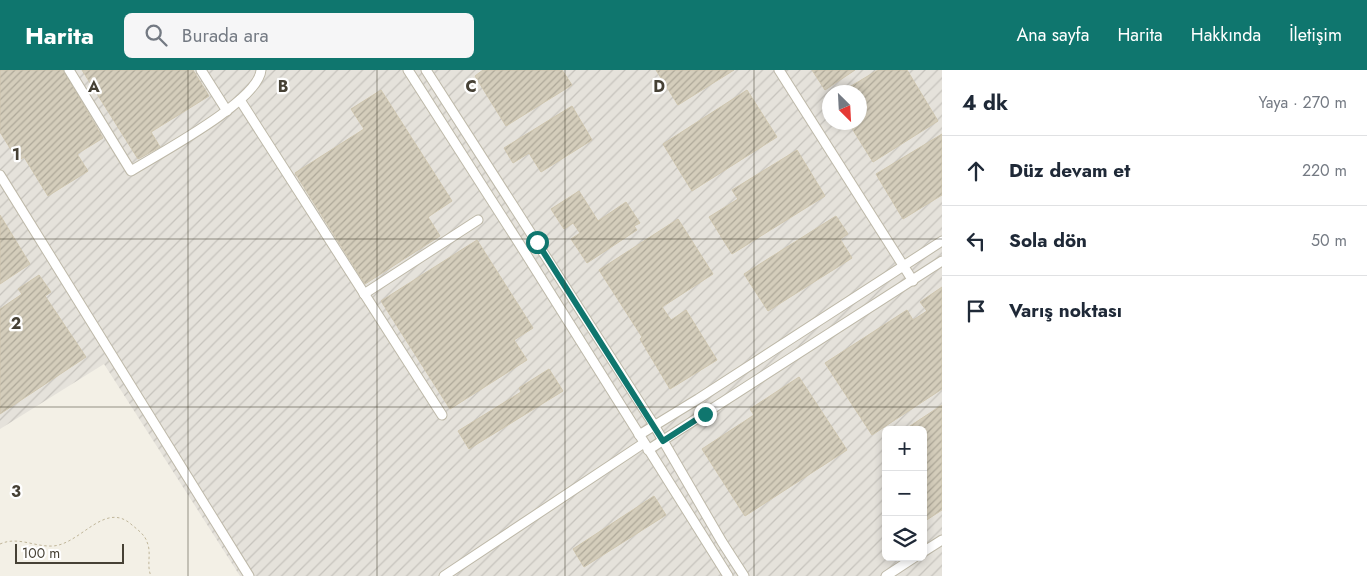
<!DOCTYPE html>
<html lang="tr">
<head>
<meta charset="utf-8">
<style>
	body { margin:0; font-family:Jost,sans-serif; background:#f6f6f7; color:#1f2937 }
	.controls { position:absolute; right:15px; bottom:15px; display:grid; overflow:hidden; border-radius:8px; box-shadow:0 2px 8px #0003 }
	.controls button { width:45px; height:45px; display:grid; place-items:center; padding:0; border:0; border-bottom:1px solid #e0e1e3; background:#fff; color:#1f2937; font:25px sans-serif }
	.compass { position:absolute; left:822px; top:15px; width:45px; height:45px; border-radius:50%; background:#fff; box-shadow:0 2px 8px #0003; rotate:156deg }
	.scale { position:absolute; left:15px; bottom:12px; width:109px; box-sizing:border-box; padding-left:5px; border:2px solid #464135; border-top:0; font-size:14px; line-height:18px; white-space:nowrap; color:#464135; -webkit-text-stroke:4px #fff; paint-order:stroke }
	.stop { position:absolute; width:15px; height:15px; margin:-11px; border:4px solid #0f766e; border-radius:50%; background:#fff }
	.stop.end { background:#0f766e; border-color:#fff; box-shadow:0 1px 5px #0008 }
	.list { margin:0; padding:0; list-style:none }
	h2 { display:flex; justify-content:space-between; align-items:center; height:65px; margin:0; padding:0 20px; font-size:21px }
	h2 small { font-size:16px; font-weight:400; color:#747a83 }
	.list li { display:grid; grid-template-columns:32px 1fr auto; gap:15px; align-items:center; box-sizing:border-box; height:70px; padding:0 20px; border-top:1px solid #e0e1e3 }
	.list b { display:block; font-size:19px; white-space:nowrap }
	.list em { font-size:16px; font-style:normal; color:#747a83 }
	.icon { flex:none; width:28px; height:28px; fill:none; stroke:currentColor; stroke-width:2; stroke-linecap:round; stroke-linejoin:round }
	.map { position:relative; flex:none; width:942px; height:506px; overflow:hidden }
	header { display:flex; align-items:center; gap:30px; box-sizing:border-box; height:70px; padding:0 25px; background:#0f766e; color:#fff }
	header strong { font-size:24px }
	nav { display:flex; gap:28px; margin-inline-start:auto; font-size:18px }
	.search { width:350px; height:45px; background:#f6f6f7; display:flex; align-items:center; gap:12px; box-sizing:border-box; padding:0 18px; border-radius:8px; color:#747a83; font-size:19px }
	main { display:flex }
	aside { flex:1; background:#fff }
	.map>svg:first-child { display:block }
</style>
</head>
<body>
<header>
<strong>Harita</strong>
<div class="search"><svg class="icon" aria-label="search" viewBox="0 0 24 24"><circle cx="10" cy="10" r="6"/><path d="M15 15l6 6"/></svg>Burada ara</div>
<nav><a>Ana sayfa</a><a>Harita</a><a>Hakkında</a><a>İletişim</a></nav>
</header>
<main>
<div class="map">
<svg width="942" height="506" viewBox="0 0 942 506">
	<defs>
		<pattern id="industrial-furrows" width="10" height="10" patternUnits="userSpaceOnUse" patternTransform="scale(1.25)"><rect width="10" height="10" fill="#e5e2db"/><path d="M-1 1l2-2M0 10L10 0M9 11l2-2" fill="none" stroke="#c6c3bd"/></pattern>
		<pattern id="building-hatch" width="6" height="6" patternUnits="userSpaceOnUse" patternTransform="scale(1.25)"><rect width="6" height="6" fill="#d4cdbb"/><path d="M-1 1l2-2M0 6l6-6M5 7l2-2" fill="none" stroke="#aea899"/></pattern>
	</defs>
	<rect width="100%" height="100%" fill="#f3f0e6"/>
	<path fill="url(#industrial-furrows)" fill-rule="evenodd" d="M0 0H942V506H240L104 294 0 359ZM829 22H859V52H829ZM886 360H923V487H886Z"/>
	<g fill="url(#building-hatch)" stroke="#cfc6af">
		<path d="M0 0H63L103 68 77 84 88 101 48 126 24 87 18 91 0 62Z"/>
		<path d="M82 0H193L209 26 151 62 160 77 138 89Z"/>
		<path d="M483 0H562L572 15 506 56 475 6Z"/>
		<path d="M656 0H734L678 35Z"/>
		<path d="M812 0H855L825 20Z"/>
		<path d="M878 0H907L938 51 873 92 848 52H860V22H841Z"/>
		<path d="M381 20 452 131 428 147 440 166 365 214 295 103 364 59 351 39Z"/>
		<path d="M747 20 777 67 692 121 663 74Z"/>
		<path d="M572 36 592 70 541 102 529 83 513 93 504 78Z"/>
		<path d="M942 64V125L903 149 876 104Z"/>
		<path d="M797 80 825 126 732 184 709 147 738 129 732 120Z"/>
		<path d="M579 121 598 151 626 132 640 153 634 156 637 160 587 193 571 169 580 163 573 153 564 159 551 139Z"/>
		<path d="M0 145 30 194 0 214Z"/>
		<path d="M836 146 848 164 840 169 852 188 768 241 744 204Z"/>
		<path d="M678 149 713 204 662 237 671 250 686 240 717 290 670 319 640 269 642 267 599 200Z"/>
		<path d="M477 170 533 258 514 270 527 290 450 339 381 231Z"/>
		<path d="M39 205 51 222 45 226 86 287 0 344V239L22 224 18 219Z"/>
		<path d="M942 217V319L872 365 825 293 907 240 913 250 927 241 920 232Z"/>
		<path d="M549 299 563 321 469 379 458 361 521 322 519 318Z"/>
		<path d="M799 307 847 380 745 446 702 379 754 345 750 339Z"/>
		<path d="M942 335V440L925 451 923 448V360H904Z"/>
		<path d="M654 426 666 445 584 497 573 479Z"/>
	</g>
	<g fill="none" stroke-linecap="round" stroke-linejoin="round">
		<g stroke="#beb9a9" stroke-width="11">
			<g id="minor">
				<path d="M69 0 131 101C158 84 259 31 261 0"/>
				<path d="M201 0 227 41"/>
				<path d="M408 0 524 181 728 506"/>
				<path d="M426 0 654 355 722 472 744 506"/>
				<path d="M779 0 913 211"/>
				<path d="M240 30 442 345"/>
				<path d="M0 105 249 506"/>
				<path d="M364 224 478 150"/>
				<path d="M639 365 698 329 942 171"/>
				<path d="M648 380 942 191"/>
				<path d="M923 482 942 470"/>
				<path d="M444 506 644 373"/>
				<path d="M886 506 915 487"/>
			</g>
		</g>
		<path stroke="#c0b69a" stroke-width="1" stroke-dasharray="2.5 2.5" stroke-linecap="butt" d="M0 474C18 466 34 477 53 476 81 474 105 430 132 455 138 460 145 465 147 472 152 483 146 495 151 506"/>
		<use href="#minor" stroke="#fff" stroke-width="9"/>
	</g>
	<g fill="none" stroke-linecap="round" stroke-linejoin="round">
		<path stroke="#0f766e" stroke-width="6" d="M537 172 663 371 705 344"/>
	</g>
	<path fill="none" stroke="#464135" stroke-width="1" stroke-opacity="0.55" d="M188 0V506M377 0V506M565 0V506M754 0V506M0 169H942M0 337H942"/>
	<g font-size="16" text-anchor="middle" font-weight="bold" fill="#464135" stroke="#fff" stroke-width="4.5" stroke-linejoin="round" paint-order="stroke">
		<text x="94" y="22">A</text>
		<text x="283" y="22">B</text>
		<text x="471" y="22">C</text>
		<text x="659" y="22">D</text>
		<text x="16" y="90">1</text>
		<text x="16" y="259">2</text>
		<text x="16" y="427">3</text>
	</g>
</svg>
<div class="controls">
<button>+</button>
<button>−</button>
<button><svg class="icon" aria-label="layers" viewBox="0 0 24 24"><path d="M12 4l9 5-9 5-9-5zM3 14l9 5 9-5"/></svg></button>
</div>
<svg class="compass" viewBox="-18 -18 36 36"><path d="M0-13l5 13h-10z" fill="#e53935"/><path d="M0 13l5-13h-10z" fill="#747a83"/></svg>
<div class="scale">100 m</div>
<div class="stop" style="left:537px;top:172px"></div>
<div class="stop end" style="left:705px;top:344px"></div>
</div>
<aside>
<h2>4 dk<small>Yaya · 270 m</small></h2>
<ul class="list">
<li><svg class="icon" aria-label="ahead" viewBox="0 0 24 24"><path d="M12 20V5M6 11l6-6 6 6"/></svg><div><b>Düz devam et</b></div><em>220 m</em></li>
<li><svg class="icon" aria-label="left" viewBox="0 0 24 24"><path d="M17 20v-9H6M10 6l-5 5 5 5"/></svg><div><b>Sola dön</b></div><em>50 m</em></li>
<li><svg class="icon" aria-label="arrive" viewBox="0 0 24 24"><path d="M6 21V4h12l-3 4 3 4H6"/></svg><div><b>Varış noktası</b></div></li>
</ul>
</aside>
</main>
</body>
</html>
